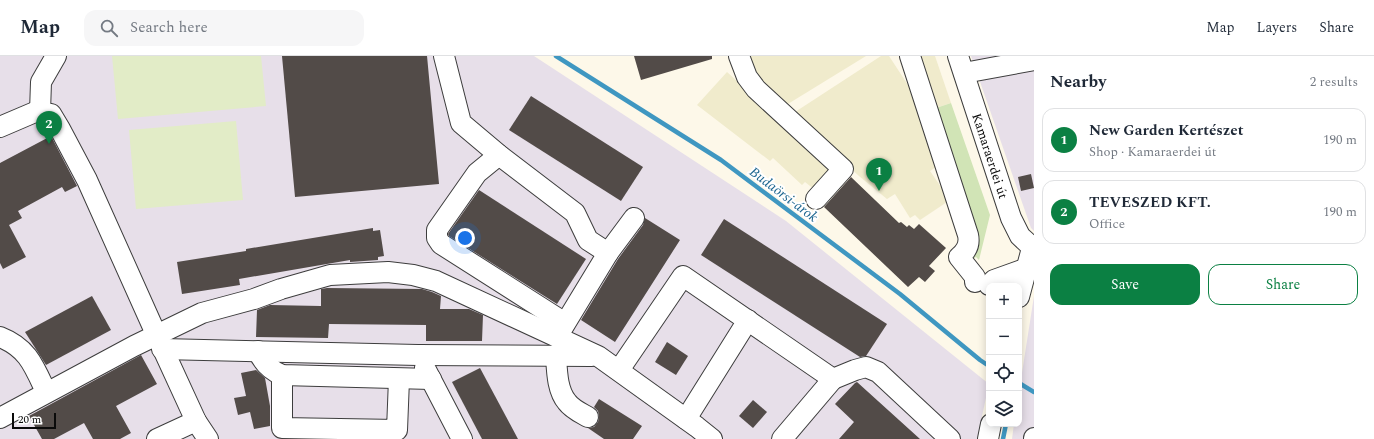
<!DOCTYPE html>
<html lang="en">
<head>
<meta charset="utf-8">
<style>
	body { margin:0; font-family:Spectral,serif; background:#f6f6f7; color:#1f2937 }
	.controls { position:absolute; right:12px; bottom:12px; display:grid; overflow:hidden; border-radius:8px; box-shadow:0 2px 10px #0003 }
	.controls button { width:36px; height:36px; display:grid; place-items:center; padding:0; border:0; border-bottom:1px solid #e0e1e3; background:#fff; color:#1f2937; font:20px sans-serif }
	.scale { position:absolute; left:12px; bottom:10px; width:44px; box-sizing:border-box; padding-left:4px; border:2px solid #0a0a0a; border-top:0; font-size:11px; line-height:14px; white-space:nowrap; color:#0a0a0a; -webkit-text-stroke:3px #fff; paint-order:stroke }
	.you { position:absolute; left:465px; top:182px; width:14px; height:14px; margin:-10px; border:3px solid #fff; border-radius:50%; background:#1a73e8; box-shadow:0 0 0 6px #1a73e833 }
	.badge { display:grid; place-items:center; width:26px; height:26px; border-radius:50%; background:#0b8043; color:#fff; font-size:13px; font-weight:700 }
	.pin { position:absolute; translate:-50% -33px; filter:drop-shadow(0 1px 2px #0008) }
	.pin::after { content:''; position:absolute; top:21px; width:14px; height:12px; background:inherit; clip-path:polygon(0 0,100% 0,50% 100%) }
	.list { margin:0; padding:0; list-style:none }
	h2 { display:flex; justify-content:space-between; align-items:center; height:52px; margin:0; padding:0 16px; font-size:17px }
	h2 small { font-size:13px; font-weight:400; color:#747a83 }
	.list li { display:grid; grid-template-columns:26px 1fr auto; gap:12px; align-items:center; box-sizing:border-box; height:64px; margin:0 8px 8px; padding:0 8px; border:1px solid #e0e1e3; border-radius:12px }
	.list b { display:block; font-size:15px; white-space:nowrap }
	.list p { margin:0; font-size:13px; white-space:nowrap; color:#747a83 }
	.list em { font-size:13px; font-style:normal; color:#747a83 }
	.actions { display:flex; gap:8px; padding:12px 16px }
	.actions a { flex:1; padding:9px 0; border:1px solid #0b8043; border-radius:12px; text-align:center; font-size:14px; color:#0b8043 }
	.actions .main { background:#0b8043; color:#fff }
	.icon { flex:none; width:22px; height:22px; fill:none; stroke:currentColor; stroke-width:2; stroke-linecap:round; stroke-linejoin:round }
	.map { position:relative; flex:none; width:1034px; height:383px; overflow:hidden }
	header { display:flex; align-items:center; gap:24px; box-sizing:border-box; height:56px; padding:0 20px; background:#fff; border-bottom:1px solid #e0e1e3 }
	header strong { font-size:19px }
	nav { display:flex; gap:22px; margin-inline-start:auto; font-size:14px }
	.search { width:280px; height:36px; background:#f6f6f7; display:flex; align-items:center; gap:10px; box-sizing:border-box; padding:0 14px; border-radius:12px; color:#747a83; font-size:15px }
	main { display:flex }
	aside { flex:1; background:#fff }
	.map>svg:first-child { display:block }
</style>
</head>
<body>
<header>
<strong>Map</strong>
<div class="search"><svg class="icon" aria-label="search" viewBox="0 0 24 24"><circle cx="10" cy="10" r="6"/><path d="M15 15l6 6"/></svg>Search here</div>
<nav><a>Map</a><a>Layers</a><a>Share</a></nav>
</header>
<main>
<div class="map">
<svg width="1034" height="383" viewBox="0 0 1034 383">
	<rect width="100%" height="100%" fill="#fdf8e9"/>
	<g fill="#e7dfe9">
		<path d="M0 0H534L786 165 989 328 977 383H0Z"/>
		<path d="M971 0H1034V175L1031 172Z"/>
		<path d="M1034 240V383H1012L1014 368H1019V336Z"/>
	</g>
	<g fill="#f0ebcc">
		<path d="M747 0H866L783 51 752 18Z"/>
		<path d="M881 0H889L925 55 942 107 930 115 950 144 920 164 915 159 910 162 895 138 887 143 859 120 792 58Z"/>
		<path d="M914 0H935L951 47 933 53Z"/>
		<path d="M727 16 834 113 815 134 805 126 802 129 773 102 770 105 697 49Z"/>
	</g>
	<path fill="#d1e4b6" d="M951 47 990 159 979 204 976 201 968 206 933 53Z"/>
	<g fill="#e2ecc7">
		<path d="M112 0H261L266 50 118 63Z"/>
		<path d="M236 65 243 144 136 153 129 74Z"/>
	</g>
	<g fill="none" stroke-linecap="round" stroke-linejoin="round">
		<g stroke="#3f97c1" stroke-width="4.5">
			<path d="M556 0 721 104 900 238 980 304 989 310"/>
			<path d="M1019 327 1034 336"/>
			<path d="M1003 383 1006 368"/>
		</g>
	</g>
	<g fill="#524b48">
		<path d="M282 0H427L439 128 295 141Z"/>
		<path d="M634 0H712V3L641 24Z"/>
		<path d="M531 40 643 111 621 145 509 74Z"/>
		<path d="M51 80 77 130 65 136 62 131 18 155 22 162 9 169 26 201 3 213 0 207V107Z"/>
		<path d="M1031 118 1034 132 1021 135 1018 121Z"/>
		<path d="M851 121 899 167 901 166 907 171 909 169 914 173 919 168 946 192 929 210 935 215 925 226 919 221 908 231 824 151Z"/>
		<path d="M479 134 586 203 557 248 449 180 448 178Z"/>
		<path d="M645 162 680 184 615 286 581 264 618 203 643 169Z"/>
		<path d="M724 163 887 268 866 300 860 301 701 199Z"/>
		<path d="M373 172V175L380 174 384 200 378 201V204L350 206V204L239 223 240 229 182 238 177 206 246 195V193Z"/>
		<path d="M327 232 422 233 432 236 441 240 440 253H469L483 259 482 285H426V269L329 268 328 282 256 281 257 254 270 249 321 250V233Z"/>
		<path d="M92 240 111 274 46 309 25 276Z"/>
		<path d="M667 286 688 300 676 319 655 306Z"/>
		<path d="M141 299 157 328 116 350 131 377 120 383H93L84 367 54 383H42L29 360Z"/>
		<path d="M480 312 518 383H482L452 326Z"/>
		<path d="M256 314 265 322 270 350V370L254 373 250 356 238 359 234 342 246 340 241 317Z"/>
		<path d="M857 326 920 383H839L854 366 835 348 855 327Z"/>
		<path d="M599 343 642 370 633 383H604L588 372 594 371 598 366 599 360 598 355 594 351Z"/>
		<path d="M753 344 767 356 753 372 739 360Z"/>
	</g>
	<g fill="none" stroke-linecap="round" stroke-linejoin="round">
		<g stroke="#3d3d3d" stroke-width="22">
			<g id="minor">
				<path d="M444 0 461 67 499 99 575 157 588 184 608 197 557 281"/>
				<path d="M739 0 747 21 756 33 843 113 816 143"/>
				<path d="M910 0 968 179C970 188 967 195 959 201L975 221V226"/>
				<path id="s1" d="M958 0 1011 162 1020 180 1034 193"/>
				<path d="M964 17 1034 4"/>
				<path d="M40 56 41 26 56 0"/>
				<path d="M0 71 35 56H40L51 58 60 73 87 124 156 278 196 365 208 383"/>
				<path d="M499 99 477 117 437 174V182L441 188 565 267"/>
				<path d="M608 197 634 162"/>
				<path d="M989 229 994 224 1025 213"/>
				<path d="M1019 241 1032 192"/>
				<path d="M0 281C28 292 34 310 46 336"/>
				<path d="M162 293 418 299 592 300"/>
				<path d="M258 295C263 307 270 314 282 319L431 323"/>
				<path d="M556 300C557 315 557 334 567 346 572 353 581 357 588 361"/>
				<path d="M425 312 462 383"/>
				<path d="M619 314 683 220 833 323 855 314 866 311 878 316 950 383"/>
				<path d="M282 319V372L397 374 399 323"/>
				<path d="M0 362 134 290 202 257 254 243 281 233 330 219 388 216 413 219 436 225 598 300 697 371 712 383"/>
				<path d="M686 363 748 264"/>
				<path d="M157 383 196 365"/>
				<path d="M782 383 833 323"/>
				<path d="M988 383 991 368"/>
				<path d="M1034 383V382"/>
			</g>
		</g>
		<use href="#minor" stroke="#fff" stroke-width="20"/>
	</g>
	<g text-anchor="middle" stroke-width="4" stroke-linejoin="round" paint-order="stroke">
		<g font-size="13" fill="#0a0a0a" stroke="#fff">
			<text dy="5" stroke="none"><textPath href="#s1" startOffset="105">Kamaraerdei út</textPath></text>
		</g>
		<g font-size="14" font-style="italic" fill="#1f6790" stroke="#fff">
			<text transform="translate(784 138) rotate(37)" y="5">Budaörsi-árok</text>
		</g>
	</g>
</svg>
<div class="controls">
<button>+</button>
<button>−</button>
<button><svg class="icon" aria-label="locate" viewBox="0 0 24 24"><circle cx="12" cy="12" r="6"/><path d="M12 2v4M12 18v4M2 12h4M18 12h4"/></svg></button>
<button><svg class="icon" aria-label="layers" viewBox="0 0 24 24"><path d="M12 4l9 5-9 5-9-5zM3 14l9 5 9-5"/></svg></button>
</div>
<div class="scale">20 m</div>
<div class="you"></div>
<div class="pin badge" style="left:879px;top:135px">1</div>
<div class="pin badge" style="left:49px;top:88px">2</div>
</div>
<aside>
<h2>Nearby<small>2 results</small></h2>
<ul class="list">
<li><span class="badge">1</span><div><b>New Garden Kertészet</b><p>Shop · Kamaraerdei út</p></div><em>190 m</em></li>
<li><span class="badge">2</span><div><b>TEVESZED KFT.</b><p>Office</p></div><em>190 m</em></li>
</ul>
<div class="actions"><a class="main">Save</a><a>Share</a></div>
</aside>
</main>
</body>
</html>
